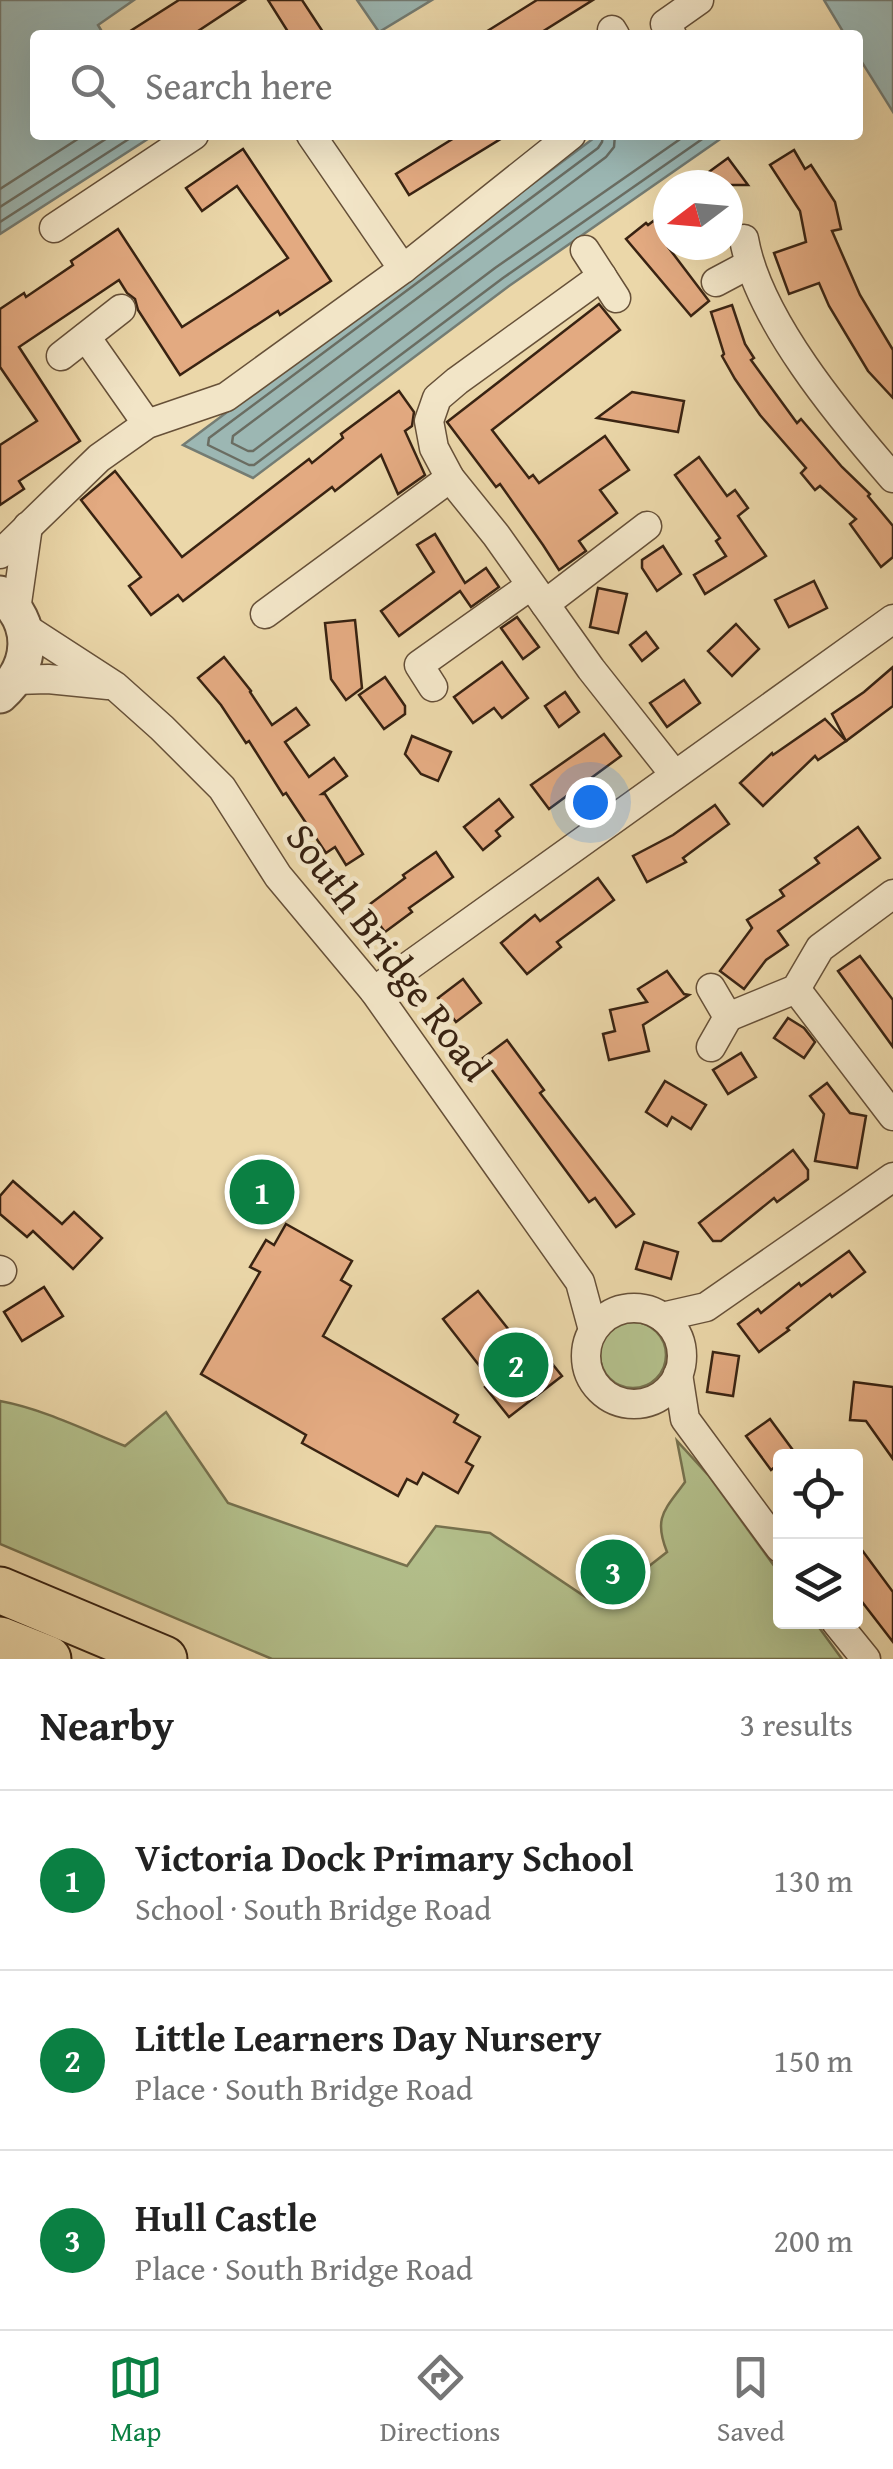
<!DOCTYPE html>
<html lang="en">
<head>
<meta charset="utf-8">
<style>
	body { margin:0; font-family:"Gentium Book Plus",serif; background:#f6f6f6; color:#222 }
	.controls { position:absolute; right:30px; bottom:30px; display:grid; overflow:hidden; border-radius:10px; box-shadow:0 10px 40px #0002 }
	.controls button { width:90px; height:90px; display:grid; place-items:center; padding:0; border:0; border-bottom:2px solid #e0e0e0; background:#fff; color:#222; font:50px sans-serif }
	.compass { position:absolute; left:653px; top:170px; width:90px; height:90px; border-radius:50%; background:#fff; box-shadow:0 10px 40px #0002; rotate:254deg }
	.you { position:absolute; left:590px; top:802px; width:35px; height:35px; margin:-25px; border:8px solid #fff; border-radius:50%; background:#1a73e8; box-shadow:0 0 0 15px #1a73e833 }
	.badge { display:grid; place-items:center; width:65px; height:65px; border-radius:50%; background:#0b8043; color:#fff; font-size:32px; font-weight:700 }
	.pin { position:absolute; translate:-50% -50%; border:5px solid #fff; box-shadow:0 2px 10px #0006 }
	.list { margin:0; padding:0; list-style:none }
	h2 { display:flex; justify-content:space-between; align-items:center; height:130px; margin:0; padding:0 40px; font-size:42px }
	h2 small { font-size:32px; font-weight:400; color:#767676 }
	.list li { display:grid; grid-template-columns:65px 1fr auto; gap:30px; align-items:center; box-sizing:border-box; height:180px; padding:0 40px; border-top:2px solid #e0e0e0 }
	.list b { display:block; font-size:38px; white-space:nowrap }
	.list p { margin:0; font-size:32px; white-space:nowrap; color:#767676 }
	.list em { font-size:32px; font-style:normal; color:#767676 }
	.icon { flex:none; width:55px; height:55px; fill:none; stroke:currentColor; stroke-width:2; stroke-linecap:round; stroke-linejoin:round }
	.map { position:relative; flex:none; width:893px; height:1659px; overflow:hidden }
	.search { position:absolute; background:#fff; box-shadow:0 10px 40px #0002; left:30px; right:30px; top:30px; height:110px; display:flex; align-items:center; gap:25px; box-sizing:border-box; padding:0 35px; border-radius:10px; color:#767676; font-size:38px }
	.sheet { height:670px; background:#fff }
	nav { display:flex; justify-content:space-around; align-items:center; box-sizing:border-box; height:140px; border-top:2px solid #e0e0e0; background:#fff; font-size:28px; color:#767676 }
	nav a { display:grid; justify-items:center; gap:5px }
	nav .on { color:#0b8043 }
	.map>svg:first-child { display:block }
</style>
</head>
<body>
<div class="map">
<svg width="893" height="1659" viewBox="0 0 893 1659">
	<rect width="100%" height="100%" fill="#ebd7a9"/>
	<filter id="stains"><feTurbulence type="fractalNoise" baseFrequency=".002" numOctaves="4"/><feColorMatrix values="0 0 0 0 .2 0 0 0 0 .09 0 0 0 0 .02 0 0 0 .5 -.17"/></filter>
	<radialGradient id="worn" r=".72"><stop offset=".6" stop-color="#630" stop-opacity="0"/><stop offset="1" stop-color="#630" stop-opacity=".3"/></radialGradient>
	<g fill="#b3bf8b" stroke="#76714e" stroke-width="2.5">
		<circle cx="633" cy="1355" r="33"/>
		<path d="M0 1401C43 1409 85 1430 125 1446L166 1412 228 1503 407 1566 436 1526 490 1533 587 1598 599 1584 621 1588 667 1552C653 1517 665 1510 685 1482L677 1441 709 1476 780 1574V1622H815L842 1659H272L0 1544Z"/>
	</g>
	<g fill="#9cb7b3" stroke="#747c73" stroke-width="2.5">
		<path d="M0 0H134L98 25 104 35H35V135H154L0 234Z"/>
		<path d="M357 0H432L379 32Z"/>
		<path d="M824 0H893V112L858 56V35H845Z"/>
		<path d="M598 135H726L509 286 253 478 183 445Z"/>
	</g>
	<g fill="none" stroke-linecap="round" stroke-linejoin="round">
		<g stroke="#6a6d62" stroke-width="2.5">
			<path d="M603 135 602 142 598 148 209 438 208 445 249 465H254L503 278 708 135"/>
			<path d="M615 135 614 147 606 157 233 436 232 443 248 451H253L495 268 686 135"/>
			<path d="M0 189 84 135"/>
			<path d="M0 207 112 135"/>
			<path d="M0 222 135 135"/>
		</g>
	</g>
	<g fill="#e3aa81" stroke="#392312" stroke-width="2.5">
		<path d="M179 0H245L192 35H124Z"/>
		<path d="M268 0H302L325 35H290Z"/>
		<path d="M537 0H593L537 35H481Z"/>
		<path d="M459 135H507L409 195 396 174Z"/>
		<path d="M243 149 331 281 280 315 278 311 180 375 138 310 135 299 127 293 119 280 19 347 80 441 19 481 24 489 0 505V445L37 421 0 367V309L24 293 26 297 73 265 71 261 118 229 182 327 232 295 288 258 237 186 202 211 186 188Z"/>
		<path d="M794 150 805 169 811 165 835 202 841 229 832 231 860 295 893 350V398L868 371 829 306 819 283 789 294 774 253 806 242 800 211 770 165Z"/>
		<path d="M728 158 748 185H691Z"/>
		<path d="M668 210V247L709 301 691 316 626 239 646 223 648 225Z"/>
		<path d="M599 304 620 330 492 430 529 478 533 475 539 483 605 436 629 470 600 490 617 513 579 541 586 551 559 570 543 545 500 484 496 487 447 422Z"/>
		<path d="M732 305 745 344 754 358 751 360 797 423 801 419 842 467 870 494 868 496 893 526V557L881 567 850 524 856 519 820 486 815 490 801 473 806 468 760 415 735 379 722 356 724 354 711 312Z"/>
		<path d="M399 391 414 412 412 426 405 431 425 475 398 494 381 455 335 491 332 487 183 601 178 595 151 615 129 586 141 577 81 500 115 471 182 557 309 459 312 463 343 438 341 434Z"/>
		<path d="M632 392 684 401 678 432 597 418Z"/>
		<path d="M699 457 727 496 735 490 748 508 738 516 766 556 705 594 694 575 726 556 716 541 720 538 675 475Z"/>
		<path d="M435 534 465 583 486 568 499 587 471 607 460 591 399 636 381 611 434 572 417 545Z"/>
		<path d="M663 546 681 574 657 591 642 568V560Z"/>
		<path d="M814 581 827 608 789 627 775 600Z"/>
		<path d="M598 588 627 594 618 633 590 627Z"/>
		<path d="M517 617 539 647 523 659 501 628Z"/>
		<path d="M355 620 362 688 346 700 331 679 325 623Z"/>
		<path d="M736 624 759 649 732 676 708 651Z"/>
		<path d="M646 632 658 648 642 661 630 645Z"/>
		<path d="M224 657 251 691 250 692 272 725 296 708 309 725 285 742 309 777 334 758 347 776 322 794H325L363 854 346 865 335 847 326 853 286 793 283 795 249 741 246 743 221 705 198 678Z"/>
		<path d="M502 662 528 698 502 718 494 708 473 723 454 697Z"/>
		<path d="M893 667V706L846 741 832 714 864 692Z"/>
		<path d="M385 677 405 706V714L384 729 359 695Z"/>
		<path d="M684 680 700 703 667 727 650 703Z"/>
		<path d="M565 692 579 712 559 727 545 706Z"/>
		<path d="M825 719 846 741 818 760 815 756 763 806 740 783 772 753 773 755Z"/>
		<path d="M604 734 621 756 549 809 531 785Z"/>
		<path d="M412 736 451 752 438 781 421 774 405 754Z"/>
		<path d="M499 799 513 817 496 831 500 836 483 850 464 827Z"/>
		<path d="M715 805 729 824 683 858 686 862 647 882 633 856 673 835Z"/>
		<path d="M858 827 880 858 778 931 788 945 766 960 744 989 720 971 752 928 747 920 784 896 780 890 819 863 815 858Z"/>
		<path d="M436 852 453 877 409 908 412 912 385 932 366 907 405 878 403 875Z"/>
		<path d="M598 878 614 900 557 942 561 947 527 974 501 943 535 915 540 921Z"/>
		<path d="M860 956 893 1000V1047L838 971Z"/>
		<path d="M667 971 684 994 689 995 643 1025 649 1051 609 1060 603 1034 615 1031 610 1010 647 1002 638 989Z"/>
		<path d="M463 979 481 1003 456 1022 438 998Z"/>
		<path d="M788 1018 804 1028 815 1042 804 1058 774 1038Z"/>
		<path d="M507 1040 544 1090 540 1093 634 1214 616 1227 595 1198 589 1202 483 1058Z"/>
		<path d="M741 1053 756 1077 728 1094 713 1070Z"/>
		<path d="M665 1081 706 1105 691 1129 672 1117 667 1126 646 1112Z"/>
		<path d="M827 1083 850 1113 866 1116 857 1168 815 1161 824 1114 810 1096Z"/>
		<path d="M793 1150 808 1170V1179L777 1202 774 1198 721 1241H713L699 1223Z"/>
		<path d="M13 1181 62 1224 74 1212 102 1238 73 1269 33 1231 27 1237 0 1214V1196Z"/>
		<path d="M286 1224 352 1261 341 1280 351 1286 323 1336 458 1415 454 1422 480 1437 466 1462 473 1466 458 1493 423 1473 417 1484 407 1479 398 1496 302 1443 306 1435 201 1374 260 1272 250 1267 266 1240 274 1245Z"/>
		<path d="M644 1242 678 1252 671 1279 636 1269Z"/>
		<path d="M849 1251 865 1272 832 1297 830 1294 787 1328 789 1330 759 1352 738 1324 758 1309 761 1313 799 1283 801 1286Z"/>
		<path d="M44 1287 63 1316 22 1341 4 1312Z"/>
		<path d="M478 1291 528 1354 538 1346 562 1376 509 1417 485 1387 492 1382 443 1319Z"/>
		<path d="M713 1352 739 1356 733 1396 707 1392Z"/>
		<path d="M854 1382 893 1387V1459L866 1421 850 1420Z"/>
		<path d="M770 1419 795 1453 790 1456H780V1463L771 1470 746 1436Z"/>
		<path d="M856 1542 893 1592V1642L856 1594Z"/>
	</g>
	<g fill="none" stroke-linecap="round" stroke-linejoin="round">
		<g stroke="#665038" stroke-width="31">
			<g id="minor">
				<path d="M612 30 615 35"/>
				<path d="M672 35 665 24 699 0"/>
				<path d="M311 135 403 269"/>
				<path d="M54 228 194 135"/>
				<path d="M744 239C758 319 840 417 893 478"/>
				<path d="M585 250 616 298"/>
				<path d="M602 276 457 381 437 398 429 421 434 448 450 478 496 535 591 669 674 774"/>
				<path d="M716 282 748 265"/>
				<path d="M86 337 147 424"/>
				<path d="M61 356 121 309"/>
				<path d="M0 554 99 458 147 424 226 397 403 269 571 135"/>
				<path d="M545 604 647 526"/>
				<path d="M16 610 28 526"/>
				<path d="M265 614 450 478"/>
				<path d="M24 627 115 686 162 728 222 788 278 876 374 991 580 1282 593 1330"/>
				<path d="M15 680 48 679 108 685"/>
				<path d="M433 687 419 665 530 586"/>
				<path d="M796 989 893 1116"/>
				<path d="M374 991 893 619"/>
				<path d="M728 1017 796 989 820 948 893 894"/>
				<path d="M711 1047 728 1017 711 988"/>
				<path d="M0 1270 2 1271"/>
				<circle cx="634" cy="1356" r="48"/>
				<path d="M662 1317 706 1307 893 1177"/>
				<path d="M678 1374 685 1419 780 1548"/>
				<path d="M836 1622 866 1659"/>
			</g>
		</g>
		<g stroke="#665038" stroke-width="39">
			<path id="tertiary" d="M0 594C36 623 33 666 0 695"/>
		</g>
		<g stroke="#392312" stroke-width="49">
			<g id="trunk">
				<path d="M0 1590 164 1659"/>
				<path d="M0 1640 48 1659"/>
			</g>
		</g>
		<use href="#minor" stroke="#f2e5c7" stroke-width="28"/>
		<use href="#tertiary" stroke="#f2e5c7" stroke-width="35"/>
		<use href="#trunk" stroke="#ebd7a9" stroke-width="45"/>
	</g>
	<g text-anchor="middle" stroke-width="9" stroke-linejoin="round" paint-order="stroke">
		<g font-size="40" fill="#392312" stroke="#f2e5c7">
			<text transform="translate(389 952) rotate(53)" y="14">South Bridge Road</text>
		</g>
	</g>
	<rect width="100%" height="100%" filter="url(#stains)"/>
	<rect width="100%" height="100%" fill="url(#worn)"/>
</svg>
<div class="controls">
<button><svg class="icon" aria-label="locate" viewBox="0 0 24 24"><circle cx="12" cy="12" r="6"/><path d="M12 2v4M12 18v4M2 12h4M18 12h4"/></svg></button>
<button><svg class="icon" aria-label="layers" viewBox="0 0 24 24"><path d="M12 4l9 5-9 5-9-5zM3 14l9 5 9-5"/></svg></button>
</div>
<svg class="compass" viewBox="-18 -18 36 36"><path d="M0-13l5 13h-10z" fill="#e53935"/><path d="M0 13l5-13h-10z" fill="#767676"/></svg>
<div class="you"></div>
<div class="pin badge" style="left:262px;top:1192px">1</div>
<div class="pin badge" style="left:516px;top:1365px">2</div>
<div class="pin badge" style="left:613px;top:1572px">3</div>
<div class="search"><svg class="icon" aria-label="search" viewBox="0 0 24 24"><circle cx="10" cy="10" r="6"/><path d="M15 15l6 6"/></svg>Search here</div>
</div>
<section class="sheet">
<h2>Nearby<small>3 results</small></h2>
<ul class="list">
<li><span class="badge">1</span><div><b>Victoria Dock Primary School</b><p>School · South Bridge Road</p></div><em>130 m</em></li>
<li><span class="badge">2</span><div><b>Little Learners Day Nursery</b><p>Place · South Bridge Road</p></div><em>150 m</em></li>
<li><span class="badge">3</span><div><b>Hull Castle</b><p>Place · South Bridge Road</p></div><em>200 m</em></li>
</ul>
</section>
<nav>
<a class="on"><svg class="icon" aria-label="map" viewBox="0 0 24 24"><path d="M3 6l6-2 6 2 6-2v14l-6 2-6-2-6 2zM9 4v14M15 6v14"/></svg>Map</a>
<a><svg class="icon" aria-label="directions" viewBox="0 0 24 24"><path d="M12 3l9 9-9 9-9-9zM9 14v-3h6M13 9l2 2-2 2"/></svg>Directions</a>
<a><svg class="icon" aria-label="saved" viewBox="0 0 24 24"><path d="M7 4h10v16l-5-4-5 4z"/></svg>Saved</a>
</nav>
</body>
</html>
